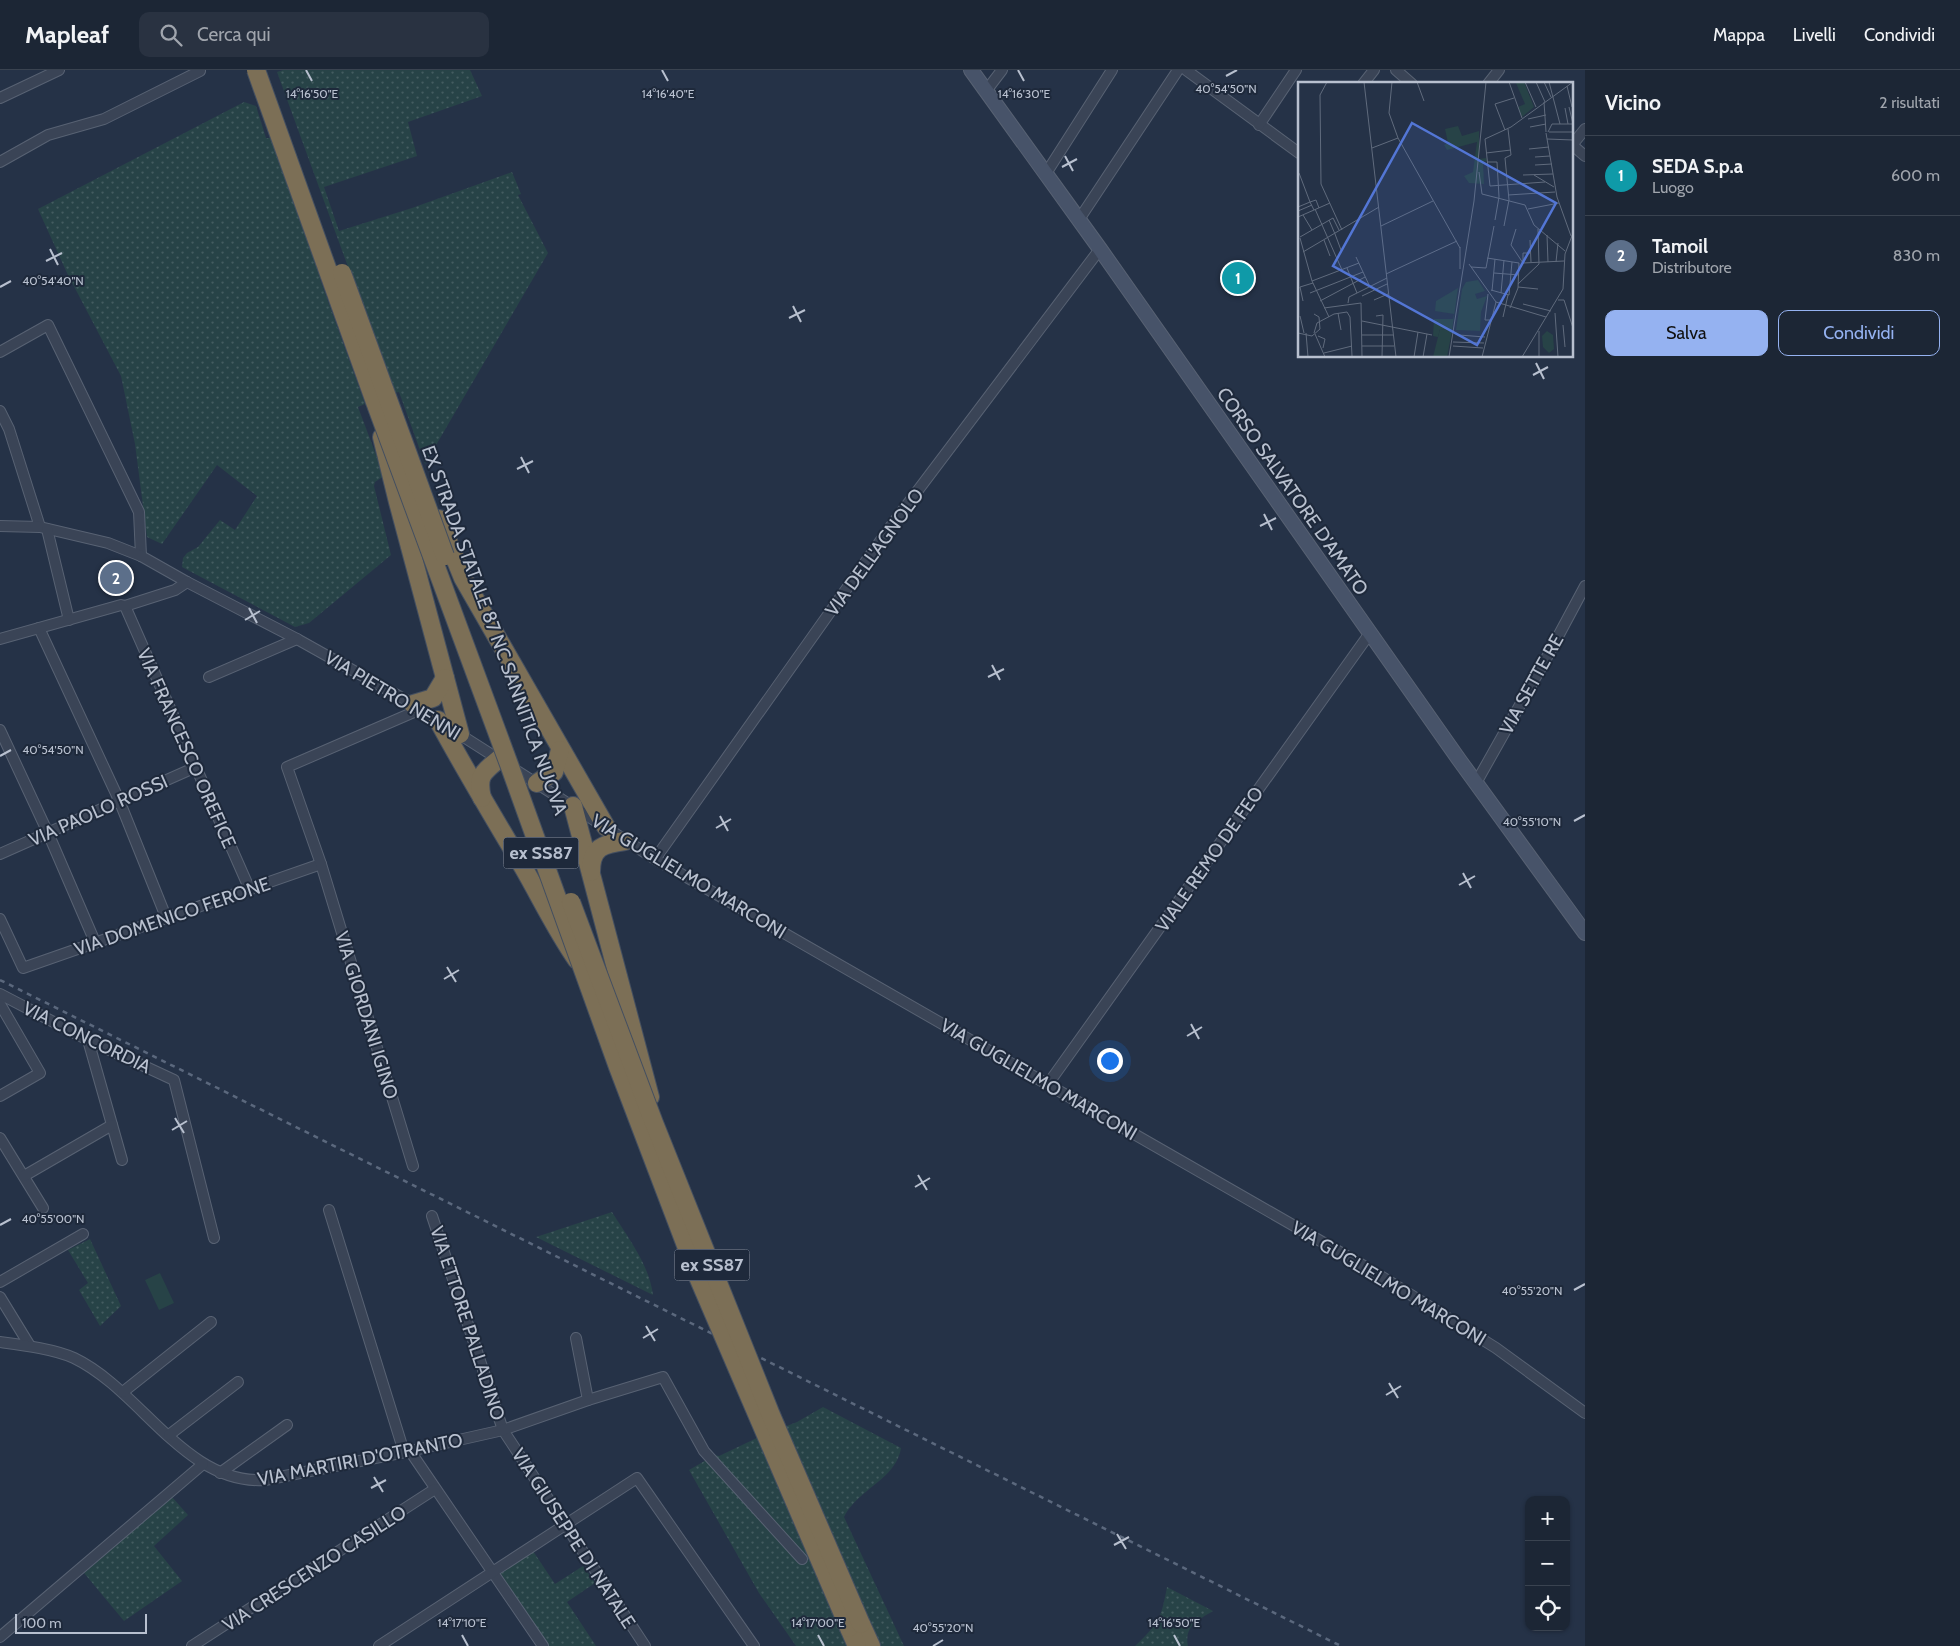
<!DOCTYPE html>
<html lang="it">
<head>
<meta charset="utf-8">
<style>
	body { margin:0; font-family:Cabin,sans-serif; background:#293241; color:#f1f3f6 }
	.controls { position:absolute; right:15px; bottom:15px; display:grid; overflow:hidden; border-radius:10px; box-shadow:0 1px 4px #0004 }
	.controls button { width:45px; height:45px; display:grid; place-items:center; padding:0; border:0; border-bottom:1px solid #3a4350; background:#1c2635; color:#f1f3f6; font:25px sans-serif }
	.scale { position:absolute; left:15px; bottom:12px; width:132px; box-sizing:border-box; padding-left:5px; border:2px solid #b8c0cf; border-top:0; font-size:14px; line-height:18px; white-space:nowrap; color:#b8c0cf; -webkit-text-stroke:4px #1e293b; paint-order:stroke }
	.you { position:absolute; left:1109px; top:990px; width:18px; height:18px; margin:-12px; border:4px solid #fff; border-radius:50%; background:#1a73e8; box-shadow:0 0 0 8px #1a73e833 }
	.badge { display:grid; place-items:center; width:32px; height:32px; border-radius:50%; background:#95b2f1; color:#fff; font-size:16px; font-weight:700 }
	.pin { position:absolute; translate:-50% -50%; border:2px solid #fff; box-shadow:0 1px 5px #0006 }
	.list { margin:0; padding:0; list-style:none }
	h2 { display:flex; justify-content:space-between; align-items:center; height:65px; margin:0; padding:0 20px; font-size:21px }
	h2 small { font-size:16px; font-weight:400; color:#a0a5ad }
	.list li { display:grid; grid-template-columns:32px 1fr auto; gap:15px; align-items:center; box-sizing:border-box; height:80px; padding:0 20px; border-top:1px solid #3a4350 }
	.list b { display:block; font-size:19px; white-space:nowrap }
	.list p { margin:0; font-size:16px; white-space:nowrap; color:#a0a5ad }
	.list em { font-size:16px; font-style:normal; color:#a0a5ad }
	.actions { display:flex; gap:10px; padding:15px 20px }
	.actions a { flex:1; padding:11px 0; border:1px solid #95b2f1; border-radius:10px; text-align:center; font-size:18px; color:#95b2f1 }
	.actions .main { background:#95b2f1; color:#111 }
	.icon { flex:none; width:28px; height:28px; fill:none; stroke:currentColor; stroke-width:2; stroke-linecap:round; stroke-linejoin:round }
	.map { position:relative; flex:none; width:1585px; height:1576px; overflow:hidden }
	header { display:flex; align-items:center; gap:30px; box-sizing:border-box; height:70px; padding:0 25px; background:#1c2635; border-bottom:1px solid #3a4350 }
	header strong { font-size:24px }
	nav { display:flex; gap:28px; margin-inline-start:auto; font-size:18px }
	.search { width:350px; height:45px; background:#293241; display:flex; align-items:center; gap:12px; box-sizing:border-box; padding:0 18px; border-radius:10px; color:#a0a5ad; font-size:19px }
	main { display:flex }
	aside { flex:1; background:#1c2635 }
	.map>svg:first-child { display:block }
</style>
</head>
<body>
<header>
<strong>Mapleaf</strong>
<div class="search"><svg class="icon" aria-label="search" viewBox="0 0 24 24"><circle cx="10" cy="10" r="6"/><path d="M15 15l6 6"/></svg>Cerca qui</div>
<nav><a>Mappa</a><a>Livelli</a><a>Condividi</a></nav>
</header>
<main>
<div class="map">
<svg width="1585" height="1576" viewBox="0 0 1585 1576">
	<defs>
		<pattern id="green-dots" width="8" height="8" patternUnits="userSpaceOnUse" patternTransform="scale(1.25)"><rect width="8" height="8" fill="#274347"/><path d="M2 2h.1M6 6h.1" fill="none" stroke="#445c60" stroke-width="1.8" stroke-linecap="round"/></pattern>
	</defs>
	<rect width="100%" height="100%" fill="#253247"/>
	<g fill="url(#green-dots)">
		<path d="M283 0H470L482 26 408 52 417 86 324 117 339 161 412 138 512 102 521 124 518 125 548 183 425 394 399 322 394 323 277 2Z"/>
		<path d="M244 32 256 36 266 68H273L325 207 320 209 365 334 358 337 384 406 375 412 374 416 391 485 309 553 295 557 182 497 183 488 187 483 198 477 220 450 235 460 257 426 217 395 162 474 147 467 135 374 121 306 67 203 38 139Z"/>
		<path d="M612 1142C628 1168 649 1194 653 1225L536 1167Z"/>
		<path d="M90 1169 121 1236 100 1256 79 1220 88 1213 68 1180Z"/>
		<path d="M823 1337 901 1378C897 1404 870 1415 853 1434 849 1438 846 1443 844 1447L904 1576H796L759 1523 689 1400 715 1385 719 1386 761 1366 797 1352Z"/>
		<path d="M172 1427 188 1445 154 1476 182 1511 124 1551 84 1503Z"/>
		<path d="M533 1481 555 1514 583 1496 595 1513 567 1532 596 1576H546L498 1504Z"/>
		<path d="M1167 1517 1213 1541C1198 1550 1184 1556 1188 1576H1135C1159 1553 1161 1549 1167 1517Z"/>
	</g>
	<path fill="#274347" d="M160 1203 174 1233 159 1240 145 1210Z"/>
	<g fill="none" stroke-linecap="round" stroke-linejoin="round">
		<g stroke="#586273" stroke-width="12">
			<g id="street">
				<path d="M1186 0 1299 83"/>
				<path d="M1396 0 1412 14"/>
				<path d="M1363 14 1374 0"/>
				<path d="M1488 14 1499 0"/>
				<path d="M986 21 1002 0"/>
				<path d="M0 28 59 0"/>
				<path d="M1259 55 1296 0"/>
				<path d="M1571 74 1585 86"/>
				<path d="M1572 75 1585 59"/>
				<path d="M0 92 48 65 104 49 200 1"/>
				<path d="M1045 105 1112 0"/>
				<path d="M1078 151 1178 0"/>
				<path d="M0 282 48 255 139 442 141 486"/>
				<path d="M0 341 9 359 40 457"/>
				<path d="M0 456 40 457 108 473 141 486 187 512 297 569 413 634 441 653"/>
				<path d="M47 459 69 550"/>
				<path d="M125 536 250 820"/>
				<path d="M39 558 119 730 166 847"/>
				<path d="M0 569 121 535 125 536 175 520 187 512"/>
				<path d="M209 607 297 569"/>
				<path d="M0 660 48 763 95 872"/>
				<path d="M456 662 655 789 1371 1200 1496 1278 1585 1343"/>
				<path d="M1476 713 1547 587 1585 516"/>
				<path d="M0 784 196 697"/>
				<path d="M655 789 891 456 1100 179"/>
				<path d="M0 849 23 898 321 794"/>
				<path d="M0 924 88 970 174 1010 214 1168"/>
				<path d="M0 934 40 1003 0 1026"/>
				<path d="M88 970 122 1090"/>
				<path d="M1048 1014 1370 563"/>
				<path d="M0 1068 43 1138"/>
				<path d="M413 1096 321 794 287 697 421 639"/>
				<path d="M24 1106 112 1055"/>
				<path d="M329 1140 404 1382"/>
				<path d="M432 1146 503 1360 645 1576"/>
				<path d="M0 1212 83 1164"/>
				<path d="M0 1227 30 1276"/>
				<path d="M576 1268 588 1330"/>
				<path d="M0 1272C22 1275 54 1279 74 1288 141 1320 185 1415 265 1410L410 1381 503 1360 588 1330 663 1307 704 1381 802 1489"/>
				<path d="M123 1322 211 1252"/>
				<path d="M169 1365 238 1312"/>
				<path d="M410 1381 543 1576"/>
				<path d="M220 1403 287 1355"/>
				<path d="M0 1567 203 1394"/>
				<path d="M192 1576 435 1419"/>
				<path d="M379 1576 637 1408 754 1576"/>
			</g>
		</g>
		<g stroke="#586273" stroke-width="16">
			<path id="secondary" d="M971 0 1100 179 1460 691 1585 863"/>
		</g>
		<g stroke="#444f60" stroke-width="20">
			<g id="highway">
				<path d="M382 367 398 432 460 664"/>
				<path d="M439 449 463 508 606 757"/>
				<path d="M413 634 433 628 445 608"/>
				<path d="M438 650C465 700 494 748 523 797 541 828 556 860 577 890"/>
				<path d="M537 713 554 702 560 680"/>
				<path d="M482 728C477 706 482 703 499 689"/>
				<path d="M573 736 650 1027"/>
				<path d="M591 802C591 777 603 774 625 771"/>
				<path d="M861 1554 871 1576"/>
				<path d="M849 1558 857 1576"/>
			</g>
		</g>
		<use href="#street" stroke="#3a4456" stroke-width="10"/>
		<use href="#secondary" stroke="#475369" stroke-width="14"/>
		<use href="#highway" stroke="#7c6f56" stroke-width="18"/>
		<path stroke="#5b687d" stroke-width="2.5" stroke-dasharray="5 5" stroke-linecap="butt" d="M0 910 1341 1576"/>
		<g stroke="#444f60" stroke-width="20" stroke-linecap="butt">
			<g id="highway-bridge">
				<path d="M256 0 375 332 510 697 618 997 698 1207 849 1558"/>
				<path d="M342 203 445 486"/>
				<path d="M571 832 654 1053 771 1345 861 1554"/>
			</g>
		</g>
		<use href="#highway-bridge" stroke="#7c6f56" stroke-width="18"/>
	</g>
	<path fill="none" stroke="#b8c0cf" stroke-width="2" d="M306 0 312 11M662 0 668 11M1018 0 1024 11M1226 6 1237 0M1065 86 1073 101M1062 97 1077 89M50 179 58 195M46 191 62 183M0 217 11 211M793 236 801 252M789 248 805 240M1536 293 1544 309M1533 305 1548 297M521 387 529 403M517 399 533 391M1264 444 1272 460M1260 456 1276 448M249 538 257 553M245 550 260 541M992 595 1000 610M988 607 1004 599M0 686 11 680M720 746 728 761M1574 751 1585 745M716 758 731 749M1463 803 1471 818M1459 815 1475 806M447 897 456 912M444 909 459 900M1191 954 1199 969M1187 966 1202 957M175 1048 184 1063M172 1060 187 1051M918 1105 927 1120M915 1117 930 1108M0 1155 11 1149M1574 1220 1585 1214M646 1256 655 1271M643 1268 658 1259M1389 1313 1398 1328M1386 1325 1401 1316M374 1407 383 1422M371 1418 386 1410M1117 1464 1126 1479M1114 1475 1129 1467M462 1565 468 1576M818 1565 824 1576M1174 1565 1180 1576M933 1576 943 1570"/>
	<g text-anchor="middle" stroke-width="4" stroke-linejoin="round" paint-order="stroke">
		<g fill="#1e293b" stroke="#8a93a3" stroke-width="1">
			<rect x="503.5" y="767.5" width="75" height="31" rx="4"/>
			<rect x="674.5" y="1179.5" width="75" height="31" rx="4"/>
		</g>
		<g font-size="18" font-weight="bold" fill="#b8c0cf">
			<text x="541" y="789">ex SS87</text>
			<text x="712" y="1201">ex SS87</text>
		</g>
		<g font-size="19" fill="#b8c0cf" stroke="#1e293b">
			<text transform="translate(1293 421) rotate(55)" y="7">CORSO SALVATORE D'AMATO</text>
			<text transform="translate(874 482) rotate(-54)" y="7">VIA DELL'AGNOLO</text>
			<text transform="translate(495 560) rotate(70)" y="7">EX STRADA STATALE 87 NC SANNITICA NUOVA</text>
			<text transform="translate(1531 614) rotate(-61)" y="7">VIA SETTE RE</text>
			<text transform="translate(393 625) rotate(31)" y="7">VIA PIETRO NENNI</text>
			<text transform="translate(187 678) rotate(66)" y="7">VIA FRANCESCO OREFICE</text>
			<text transform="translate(98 740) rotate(-24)" y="7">VIA PAOLO ROSSI</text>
			<text transform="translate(1209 789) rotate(-55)" y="7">VIALE REMO DE FEO</text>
			<text transform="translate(689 806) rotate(31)" y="7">VIA GUGLIELMO MARCONI</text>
			<text transform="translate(172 846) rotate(-19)" y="7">VIA DOMENICO FERONE</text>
			<text transform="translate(367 945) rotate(73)" y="7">VIA GIORDANI IGINO</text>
			<text transform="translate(87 967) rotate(26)" y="7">VIA CONCORDIA</text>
			<text transform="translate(1039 1009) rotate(30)" y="7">VIA GUGLIELMO MARCONI</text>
			<text transform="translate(1389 1213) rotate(31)" y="7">VIA GUGLIELMO MARCONI</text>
			<text transform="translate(468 1253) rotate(72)" y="7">VIA ETTORE PALLADINO</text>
			<text transform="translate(360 1389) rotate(-11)" y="7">VIA MARTIRI D'OTRANTO</text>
			<text transform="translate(574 1468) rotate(57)" y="7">VIA GIUSEPPE DI NATALE</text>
			<text transform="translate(314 1498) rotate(-33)" y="7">VIA CRESCENZO CASILLO</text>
		</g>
	</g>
	<g transform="translate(1298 12)">
		<rect width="275" height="275" fill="#253247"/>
		<path d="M226 0 236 25 224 35 220 25 227 22 218 1ZM160 44 164 54 181 49V77L188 76 189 79 185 80 186 102 171 101 166 94 175 90 179 60 149 68 146 63 150 61 147 47ZM180 198 187 209 177 212 179 217 189 214 183 230 182 249 158 248 164 207 168 200ZM160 206 154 249 142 247 140 255 135 254 136 237H155L156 232 137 229 138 219Z" fill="#274347"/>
		<path d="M142 247 154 249 149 275H135Z" fill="#274347"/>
		<path d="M249 249 255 253 256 267 251 271 245 265 244 254Z" fill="#274347"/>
		<path fill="none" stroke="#606b7d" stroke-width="1" d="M29 0 22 13 23 102 44 148M66 0 98 275M94 0 91 31 100 56 162 166M119 0 126 19M211 0 224 36M227 0 238 25M238 0 247 20M246 0 253 15M251 0 262 42M269 4 274 25M246 20 248 50M271 25 275 42M267 26 270 42M230 37 248 33M232 45 248 42M210 47 213 73 207 76 211 118M207 48 197 22 216 16M250 50 254 42H275M251 50H275M248 51 259 115 273 154M249 57 275 58M74 66 100 56M231 67 251 65M188 71 213 68M237 75 252 74M189 80H199L201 115 197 138M237 83 254 82M181 90 184 112 227 123 236 143 267 169M1 91 12 120 18 118 21 126M225 93 255 92M236 93 256 105M247 100 192 104 187 57 213 45 275 0M210 113 257 110M0 125 12 120 16 128M17 127 44 188M230 127 261 121M0 129 14 123M5 133 14 148M0 135 32 121M31 138 37 152M83 144 135 119M206 144 211 118M218 147 213 163 225 181 266 179M37 152 43 168M249 153 250 180M2 155 35 136 41 148M2 156 14 199 31 235M26 158 32 174M232 158 233 180M162 165V187M5 170 81 125M58 175 72 205M189 176 221 181 220 206 212 226M258 180 260 161M225 181V171H232M171 182 198 220 248 235M173 185 188 186 196 144M49 186 59 211M196 191 221 193M88 192 159 159M14 199 61 181M220 202 241 182 240 147M220 205 240 207M193 208 211 213M194 209 197 177M12 211 65 190M203 211 206 178M190 212 187 238H194M211 213 214 180M64 214 89 202M76 218 90 212M260 218H266L275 246M5 219 2 205 15 201M22 219 67 195M50 221 51 215 89 196M225 222 253 229M26 226 63 221 64 275M40 231 43 248M257 231 260 275M2 234 6 251M78 234 85 233 84 275M205 235 210 213M64 239 134 253M265 243 267 265M241 249V275M0 251 14 254 22 247 21 235 16 232M8 251 10 275M16 251 19 241 36 232 49 230 52 235 54 274M17 252 27 275M64 253H95M161 253 187 255M20 254 27 257 25 266M155 260 186 261M64 264H96M155 264 185 266M26 271 54 264M116 275 120 250M125 275 129 252M151 275 176 119 188 0M184 275 198 220M224 275 265 207 267 172 275 151"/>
		<path fill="#5376d5" fill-opacity="0.15" stroke="#5376d5" stroke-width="2.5" d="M114 41 258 121 179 263 35 184Z"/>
		<rect width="275" height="275" fill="none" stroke="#b8c0cf" stroke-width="2.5"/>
	</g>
	<g font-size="12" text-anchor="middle" fill="#b8c0cf" stroke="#1e293b" stroke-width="4" stroke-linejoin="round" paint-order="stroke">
		<text x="1226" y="23">40°54'50"N</text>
		<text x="312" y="28">14°16'50"E</text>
		<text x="668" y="28">14°16'40"E</text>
		<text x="1024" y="28">14°16'30"E</text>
		<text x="53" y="215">40°54'40"N</text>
		<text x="53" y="684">40°54'50"N</text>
		<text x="1532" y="756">40°55'10"N</text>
		<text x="53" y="1153">40°55'00"N</text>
		<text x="1532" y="1225">40°55'20"N</text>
		<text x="462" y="1557">14°17'10"E</text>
		<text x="818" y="1557">14°17'00"E</text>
		<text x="1174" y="1557">14°16'50"E</text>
		<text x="943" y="1562">40°55'20"N</text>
	</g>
</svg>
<div class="controls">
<button>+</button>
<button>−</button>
<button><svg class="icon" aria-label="locate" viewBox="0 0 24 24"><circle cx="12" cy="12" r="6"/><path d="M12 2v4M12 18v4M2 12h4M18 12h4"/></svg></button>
</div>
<div class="scale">100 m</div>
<div class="you"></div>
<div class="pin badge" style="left:1238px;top:208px;background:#0f9aa8">1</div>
<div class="pin badge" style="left:116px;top:508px;background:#5c6f8a">2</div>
</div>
<aside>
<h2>Vicino<small>2 risultati</small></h2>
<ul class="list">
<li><span class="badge" style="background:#0f9aa8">1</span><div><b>SEDA S.p.a</b><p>Luogo</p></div><em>600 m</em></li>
<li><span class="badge" style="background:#5c6f8a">2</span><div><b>Tamoil</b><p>Distributore</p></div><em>830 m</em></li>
</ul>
<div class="actions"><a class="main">Salva</a><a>Condividi</a></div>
</aside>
</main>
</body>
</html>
